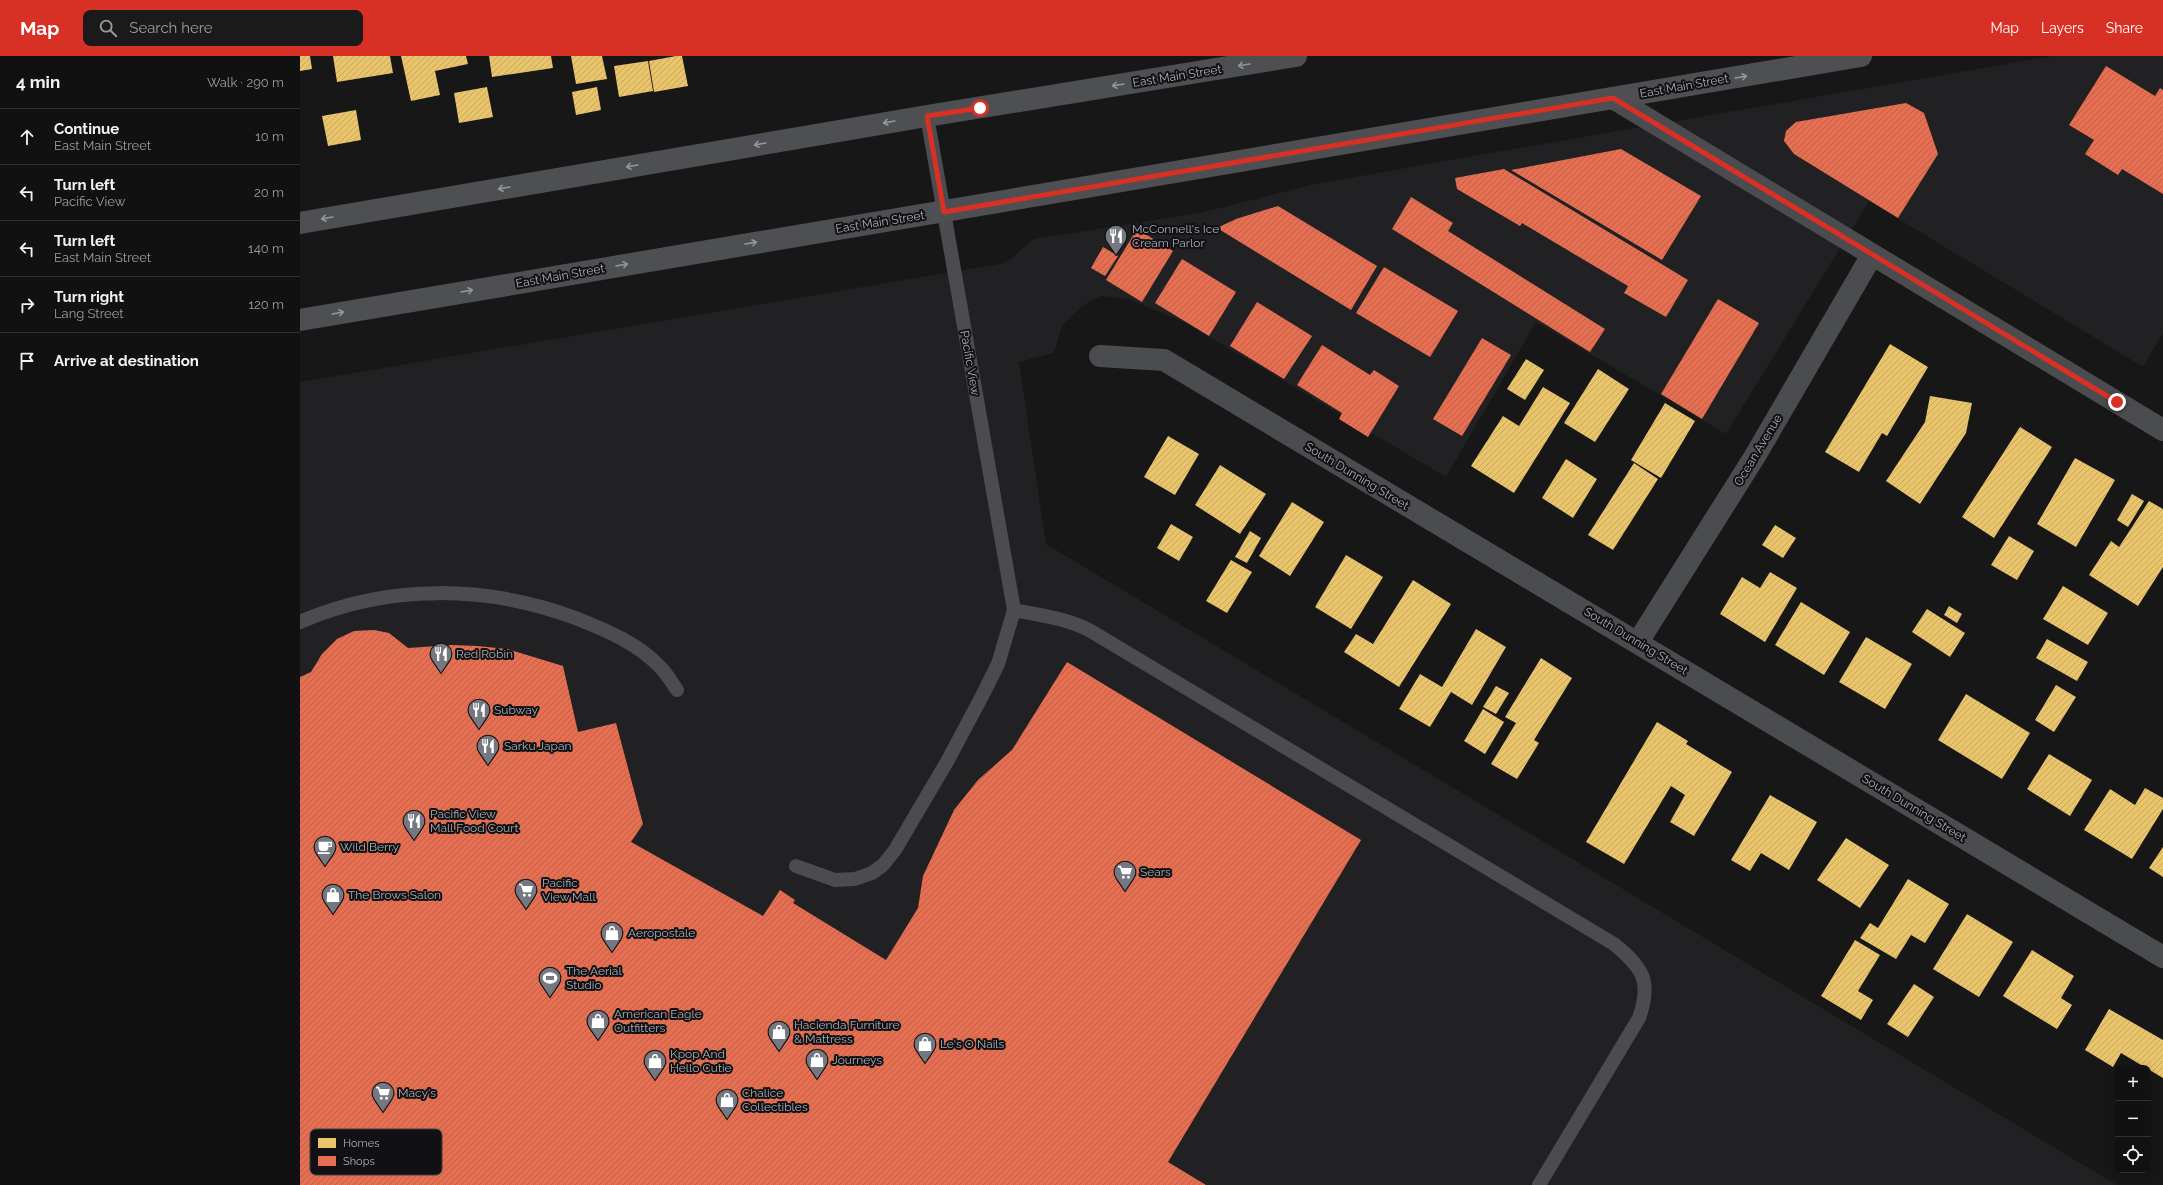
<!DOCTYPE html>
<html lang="en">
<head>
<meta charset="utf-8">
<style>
	body { margin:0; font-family:Raleway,sans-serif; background:#1a1a1a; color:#f1f3f6 }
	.controls { position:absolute; right:12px; bottom:12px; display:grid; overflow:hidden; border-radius:8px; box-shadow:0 2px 10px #0003 }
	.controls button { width:36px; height:36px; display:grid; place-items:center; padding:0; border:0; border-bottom:1px solid #303131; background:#111; color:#f1f3f6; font:20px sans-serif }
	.stop { position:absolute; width:12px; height:12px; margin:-9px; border:3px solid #d93025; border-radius:50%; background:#fff }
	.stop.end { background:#d93025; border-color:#fff; box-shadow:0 1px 4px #0008 }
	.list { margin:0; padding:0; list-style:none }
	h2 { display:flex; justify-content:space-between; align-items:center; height:52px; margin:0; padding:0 16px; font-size:17px }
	h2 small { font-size:13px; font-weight:400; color:#9c9d9f }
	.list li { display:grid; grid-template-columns:26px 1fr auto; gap:12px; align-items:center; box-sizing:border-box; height:56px; padding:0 16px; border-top:1px solid #303131 }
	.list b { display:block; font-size:15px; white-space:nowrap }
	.list p { margin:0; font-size:13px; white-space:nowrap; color:#9c9d9f }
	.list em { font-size:13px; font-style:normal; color:#9c9d9f }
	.icon { flex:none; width:22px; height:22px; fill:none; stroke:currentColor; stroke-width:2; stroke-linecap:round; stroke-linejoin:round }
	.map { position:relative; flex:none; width:1863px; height:1129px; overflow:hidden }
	header { display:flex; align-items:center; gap:24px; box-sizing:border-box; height:56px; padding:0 20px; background:#d93025; color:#fff }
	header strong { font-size:19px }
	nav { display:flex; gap:22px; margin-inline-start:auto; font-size:14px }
	.search { width:280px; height:36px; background:#1a1a1a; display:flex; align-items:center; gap:10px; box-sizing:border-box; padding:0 14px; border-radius:8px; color:#9c9d9f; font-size:15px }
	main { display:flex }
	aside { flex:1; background:#111 }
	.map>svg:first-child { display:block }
</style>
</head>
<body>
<header>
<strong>Map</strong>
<div class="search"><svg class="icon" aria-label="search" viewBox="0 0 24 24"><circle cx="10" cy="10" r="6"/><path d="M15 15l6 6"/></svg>Search here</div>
<nav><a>Map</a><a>Layers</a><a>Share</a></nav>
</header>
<main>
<aside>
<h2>4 min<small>Walk · 290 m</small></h2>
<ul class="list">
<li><svg class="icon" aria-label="ahead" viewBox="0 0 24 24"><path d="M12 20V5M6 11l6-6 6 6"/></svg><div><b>Continue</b><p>East Main Street</p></div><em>10 m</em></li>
<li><svg class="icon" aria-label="left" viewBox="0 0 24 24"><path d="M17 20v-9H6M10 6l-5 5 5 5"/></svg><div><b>Turn left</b><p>Pacific View</p></div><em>20 m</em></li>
<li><svg class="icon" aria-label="left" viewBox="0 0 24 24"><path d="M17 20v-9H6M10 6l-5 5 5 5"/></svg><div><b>Turn left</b><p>East Main Street</p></div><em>140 m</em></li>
<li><svg class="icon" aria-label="right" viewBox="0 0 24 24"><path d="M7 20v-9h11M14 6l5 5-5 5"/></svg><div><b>Turn right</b><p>Lang Street</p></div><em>120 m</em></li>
<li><svg class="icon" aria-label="arrive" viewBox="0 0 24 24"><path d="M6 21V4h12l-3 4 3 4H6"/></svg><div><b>Arrive at destination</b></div></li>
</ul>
</aside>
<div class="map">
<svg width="1863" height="1129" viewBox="0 0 1863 1129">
	<defs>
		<pattern id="homes-hatch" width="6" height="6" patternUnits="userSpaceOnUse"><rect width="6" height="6" fill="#e9c46a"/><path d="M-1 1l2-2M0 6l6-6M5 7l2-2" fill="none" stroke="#c4a760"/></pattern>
		<pattern id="shops-hatch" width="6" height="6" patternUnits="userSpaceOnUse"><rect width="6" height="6" fill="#e76f51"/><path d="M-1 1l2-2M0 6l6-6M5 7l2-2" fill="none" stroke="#ba604a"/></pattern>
	</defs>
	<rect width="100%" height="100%" fill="#171717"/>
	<path fill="#212123" d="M1753 0H1863V277L1843 311 1569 145 1426 378 1236 266 1146 421 886 267 828 243 801 240 784 249 762 269 754 297 719 306 746 488 1817 1129H0V326L705 207 734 183 900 157 1011 129 1167 101Z"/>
	<g fill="url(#homes-hatch)">
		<path d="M0 0H10L12 13 0 15Z"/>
		<path d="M33 0H90L93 17 37 26Z"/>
		<path d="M101 0H166L168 8 135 15 140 39 111 45Z"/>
		<path d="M189 0H251L253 12 192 21Z"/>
		<path d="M271 0H302L307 23 276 28Z"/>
		<path d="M376 0H382L388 30 354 36 349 5Z"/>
		<path d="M348 5 353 35 319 41 314 10Z"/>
		<path d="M187 31 193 61 159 67 154 37Z"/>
		<path d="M297 31 301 54 276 59 272 36Z"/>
		<path d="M56 54 61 84 28 90 22 60Z"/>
		<path d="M1590 288 1628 311 1587 380 1582 377 1559 416 1525 396Z"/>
		<path d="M1226 303 1244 314 1225 344 1207 333Z"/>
		<path d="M1298 313 1329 333 1295 386 1264 367Z"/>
		<path d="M1243 331 1270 347 1214 437 1171 410 1203 360 1219 370Z"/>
		<path d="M1630 340 1672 347 1666 377 1620 448 1586 425 1625 366Z"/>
		<path d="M1365 347 1395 365 1361 422 1331 404Z"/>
		<path d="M1720 371 1752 391 1694 482 1662 461Z"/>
		<path d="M868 380 899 398 875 439 844 421Z"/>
		<path d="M1775 402 1815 424 1776 491 1737 468Z"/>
		<path d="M1266 403 1297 423 1273 462 1242 442Z"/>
		<path d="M1334 407 1358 423 1313 494 1288 479Z"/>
		<path d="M920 409 966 438 940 478 895 449Z"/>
		<path d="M1832 438 1844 445 1828 471 1817 464Z"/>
		<path d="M1849 445 1863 453V511L1838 550 1789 519 1811 485 1819 491Z"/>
		<path d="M992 446 1024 466 990 520 959 500Z"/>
		<path d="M871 468 893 481 879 505 857 492Z"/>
		<path d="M1475 469 1496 482 1483 502 1462 489Z"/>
		<path d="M950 475 961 482 947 507 935 501Z"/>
		<path d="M1709 480 1734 495 1717 524 1691 509Z"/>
		<path d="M1046 499 1083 521 1051 573 1015 551Z"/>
		<path d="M931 504 952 516 927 557 906 545Z"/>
		<path d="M1470 516 1497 532 1465 586 1420 558 1442 521 1460 532Z"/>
		<path d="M1113 524 1151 548 1099 631 1044 596 1056 578 1073 588Z"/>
		<path d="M1763 530 1808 557 1788 589 1743 563Z"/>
		<path d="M1501 546 1550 576 1524 619 1475 589Z"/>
		<path d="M1649 550 1662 558 1657 567 1644 559Z"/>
		<path d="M1627 553 1665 577 1650 601 1612 576Z"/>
		<path d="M1176 573 1206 591 1172 649 1151 636 1130 671 1099 653 1120 618 1142 631Z"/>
		<path d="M1566 581 1612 608 1585 653 1539 626Z"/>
		<path d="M1747 583 1788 606 1777 625 1736 602Z"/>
		<path d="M1241 602 1272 622 1234 684 1239 687 1217 723 1191 708 1216 667 1205 661Z"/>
		<path d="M1756 629 1776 641 1754 676 1735 664Z"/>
		<path d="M1196 630 1209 637 1196 658 1183 651Z"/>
		<path d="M1666 638 1730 677 1702 723 1638 684Z"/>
		<path d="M1183 653 1204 666 1185 698 1164 685Z"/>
		<path d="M1357 666 1388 685 1386 688 1432 716 1394 780 1370 766 1385 739 1371 730 1324 808 1286 786Z"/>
		<path d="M1749 698 1792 724 1770 760 1727 733Z"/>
		<path d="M1845 732 1863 742V753L1832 803 1784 774 1810 733 1835 749Z"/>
		<path d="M1470 739 1517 766 1489 814 1461 797 1450 815 1431 804Z"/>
		<path d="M1546 782 1589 809 1560 852 1517 824Z"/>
		<path d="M1863 791V821L1849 812Z"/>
		<path d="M1608 823 1649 848 1625 887 1611 879 1596 903 1560 882 1570 867 1578 872Z"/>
		<path d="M1667 858 1713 886 1679 941 1633 913Z"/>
		<path d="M1555 884 1580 899 1558 935 1573 944 1561 964 1521 940Z"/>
		<path d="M1732 894 1774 920 1761 942 1772 949 1757 973 1703 940Z"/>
		<path d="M1614 928 1634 941 1608 981 1587 968Z"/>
		<path d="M1809 953 1863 984V1022L1821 997 1813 1011 1785 994Z"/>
	</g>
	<g fill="url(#shops-hatch)">
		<path d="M1806 10 1855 40 1860 32 1863 34V138L1822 113 1818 119 1785 98 1794 84 1769 69Z"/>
		<path d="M1606 47 1624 57 1638 98 1598 162 1494 98 1484 85 1486 75 1496 66Z"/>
		<path d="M1321 93 1401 140 1362 204 1211 114Z"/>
		<path d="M1204 113 1388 224 1366 261 1324 237 1328 230 1222 167 1220 170 1157 133 1155 122Z"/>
		<path d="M1111 141 1153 167 1148 175 1305 273 1290 296 1092 173Z"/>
		<path d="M978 150 1077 210 1051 254 917 172 936 163Z"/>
		<path d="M837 173 873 195 842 246 806 224Z"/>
		<path d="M803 191 818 200 805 220 791 212Z"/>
		<path d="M882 203 936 236 909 280 855 247Z"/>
		<path d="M1084 211 1158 255 1130 301 1056 257Z"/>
		<path d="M1418 243 1459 267 1402 363 1361 338Z"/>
		<path d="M957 246 1012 280 984 323 930 290Z"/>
		<path d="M1182 282 1211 299 1162 380 1133 363Z"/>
		<path d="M1022 289 1070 319 1074 314 1099 330 1068 381 1039 363 1042 357 997 329Z"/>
		<path d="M74 574 89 577 108 592 152 589 177 590 207 593 263 610 278 676 316 667 343 768 331 786 463 860 480 834 495 844 493 847 586 904 618 852 623 820 654 754 678 724 712 694 767 606 1061 784 868 1106 906 1129H0V621L11 616 22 598 37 583 54 575Z"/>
	</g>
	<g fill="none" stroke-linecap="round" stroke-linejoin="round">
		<g stroke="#4b4c50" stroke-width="14">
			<path d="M714 554C739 559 766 562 789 574L1314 888C1343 912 1352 925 1339 962L1239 1129"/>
			<path d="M0 566C88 527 189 529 278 563 308 575 339 588 361 612 367 618 372 627 377 634"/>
			<path d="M496 810 535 824 555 823 572 817 583 809 595 794 648 704 682 640 698 608 714 554 627 60"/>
		</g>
		<g stroke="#4b4c50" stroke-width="22">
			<path d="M1313 42 1863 374"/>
			<path d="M800 300 864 304 1863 901"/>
			<path d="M1338 586 1455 400 1572 199"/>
		</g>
		<g stroke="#4d4f52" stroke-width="22">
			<path d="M0 167 627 60 996 0"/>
			<path d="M0 264 1561 0"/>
		</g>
	</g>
	<defs><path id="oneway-shaft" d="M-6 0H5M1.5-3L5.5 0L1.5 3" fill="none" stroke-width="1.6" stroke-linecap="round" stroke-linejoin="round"/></defs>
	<g stroke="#91969e">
		<use href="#oneway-shaft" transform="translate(944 9) rotate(171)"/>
		<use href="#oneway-shaft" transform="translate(1441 21) rotate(-10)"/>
		<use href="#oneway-shaft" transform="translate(818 29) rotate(171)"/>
		<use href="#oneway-shaft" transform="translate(589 66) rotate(170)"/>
		<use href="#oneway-shaft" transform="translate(460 88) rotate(170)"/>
		<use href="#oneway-shaft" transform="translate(332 110) rotate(170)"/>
		<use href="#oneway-shaft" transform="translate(204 132) rotate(170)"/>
		<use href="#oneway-shaft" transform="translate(27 162) rotate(170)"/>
		<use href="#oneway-shaft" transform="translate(451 187) rotate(-10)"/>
		<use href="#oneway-shaft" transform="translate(322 209) rotate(-10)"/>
		<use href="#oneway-shaft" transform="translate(167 235) rotate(-10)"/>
		<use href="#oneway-shaft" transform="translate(38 257) rotate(-10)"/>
	</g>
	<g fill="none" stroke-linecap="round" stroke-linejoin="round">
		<path stroke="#d93025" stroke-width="5" d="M680 52 627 60 644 156 1313 42 1817 346"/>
	</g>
	<defs>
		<g id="restaurant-pin" transform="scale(1.15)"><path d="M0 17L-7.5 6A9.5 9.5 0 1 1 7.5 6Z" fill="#757880" stroke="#111113"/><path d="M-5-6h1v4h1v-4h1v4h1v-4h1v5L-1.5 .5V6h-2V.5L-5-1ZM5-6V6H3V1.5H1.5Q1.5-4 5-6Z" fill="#fff"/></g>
		<g id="cafe-pin" transform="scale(1.15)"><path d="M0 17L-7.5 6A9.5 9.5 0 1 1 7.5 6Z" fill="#757880" stroke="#111113"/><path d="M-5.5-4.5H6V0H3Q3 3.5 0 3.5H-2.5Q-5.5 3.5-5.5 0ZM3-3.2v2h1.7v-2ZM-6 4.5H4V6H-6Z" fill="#fff"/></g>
		<g id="supermarket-pin" transform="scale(1.15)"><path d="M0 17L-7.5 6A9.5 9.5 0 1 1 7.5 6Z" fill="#757880" stroke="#111113"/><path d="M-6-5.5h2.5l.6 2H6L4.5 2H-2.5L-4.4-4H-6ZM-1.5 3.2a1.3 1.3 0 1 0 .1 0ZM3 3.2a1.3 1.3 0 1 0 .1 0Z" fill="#fff"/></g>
		<g id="shop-pin" transform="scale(1.15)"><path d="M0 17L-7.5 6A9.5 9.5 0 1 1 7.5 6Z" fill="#757880" stroke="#111113"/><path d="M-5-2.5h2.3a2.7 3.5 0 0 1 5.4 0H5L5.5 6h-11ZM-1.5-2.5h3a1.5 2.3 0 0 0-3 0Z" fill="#fff"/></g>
		<g id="stadium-pin" transform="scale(1.15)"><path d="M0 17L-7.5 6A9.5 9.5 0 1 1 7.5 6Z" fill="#757880" stroke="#111113"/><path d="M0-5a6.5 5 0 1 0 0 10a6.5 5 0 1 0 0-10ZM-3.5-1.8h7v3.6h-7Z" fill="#fff"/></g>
	</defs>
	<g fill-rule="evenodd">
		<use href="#restaurant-pin" x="816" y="180"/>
		<use href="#restaurant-pin" x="141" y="598"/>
		<use href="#restaurant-pin" x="179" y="654"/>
		<use href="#restaurant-pin" x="188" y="690"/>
		<use href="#restaurant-pin" x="114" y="765"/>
		<use href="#cafe-pin" x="25" y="791"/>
		<use href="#supermarket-pin" x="825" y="816"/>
		<use href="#supermarket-pin" x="226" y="834"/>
		<use href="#shop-pin" x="33" y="839"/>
		<use href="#shop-pin" x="312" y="877"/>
		<use href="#stadium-pin" x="250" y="922"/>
		<use href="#shop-pin" x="298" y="965"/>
		<use href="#shop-pin" x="479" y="976"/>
		<use href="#shop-pin" x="625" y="988"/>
		<use href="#shop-pin" x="517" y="1004"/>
		<use href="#shop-pin" x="355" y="1005"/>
		<use href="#supermarket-pin" x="83" y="1037"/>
		<use href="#shop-pin" x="427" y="1044"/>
	</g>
	<g text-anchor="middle" stroke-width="4" stroke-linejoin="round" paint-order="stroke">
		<g font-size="12" fill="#a8adb8" stroke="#111113">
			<text transform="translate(877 20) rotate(-9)" y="4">East Main Street</text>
			<text transform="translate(1384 30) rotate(-10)" y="4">East Main Street</text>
			<text transform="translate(580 166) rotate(-9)" y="4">East Main Street</text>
			<text transform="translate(260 220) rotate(-10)" y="4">East Main Street</text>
			<text transform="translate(670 307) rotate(80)" y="4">Pacific View</text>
			<text transform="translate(1458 394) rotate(-59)" y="4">Ocean Avenue</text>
			<text transform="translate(1057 420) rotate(31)" y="4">South Dunning Street</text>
			<text transform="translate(1336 585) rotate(31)" y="4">South Dunning Street</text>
			<text transform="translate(1614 752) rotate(31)" y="4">South Dunning Street</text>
		</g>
		<g font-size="12" fill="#a8adb8" stroke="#111113" text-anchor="start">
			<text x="832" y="177">McConnell's Ice<tspan x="832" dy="14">Cream Parlor</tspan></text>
			<text x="156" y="602">Red Robin</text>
			<text x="194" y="658">Subway</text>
			<text x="204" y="694">Sarku Japan</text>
			<text x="130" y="762">Pacific View<tspan x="130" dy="14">Mall Food Court</tspan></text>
			<text x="40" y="795">Wild Berry</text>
			<text x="840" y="820">Sears</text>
			<text x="242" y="831">Pacific<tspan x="242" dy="14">View Mall</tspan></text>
			<text x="48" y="843">The Brows Salon</text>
			<text x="328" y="881">Aeropostale</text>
			<text x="266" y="919">The Aerial<tspan x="266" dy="14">Studio</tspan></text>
			<text x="314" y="962">American Eagle<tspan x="314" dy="14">Outfitters</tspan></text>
			<text x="494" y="973">Hacienda Furniture<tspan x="494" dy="14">&amp; Mattress</tspan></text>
			<text x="640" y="992">Le's O Nails</text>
			<text x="370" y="1002">Kpop And<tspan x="370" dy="14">Hello Cutie</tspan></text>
			<text x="532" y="1008">Journeys</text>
			<text x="98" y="1041">Macy's</text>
			<text x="442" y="1041">Chalice<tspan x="442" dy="14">Collectibles</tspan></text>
		</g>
	</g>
	<rect x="10" y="1073" width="132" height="46" rx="6" fill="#111113" stroke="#3e4045" stroke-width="1"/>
	<rect x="18" y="1082" width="18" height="10" fill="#e9c46a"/>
	<rect x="18" y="1100" width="18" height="10" fill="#e76f51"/>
	<g font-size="11" fill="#a8adb8">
		<text x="43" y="1091">Homes</text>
		<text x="43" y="1109">Shops</text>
	</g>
</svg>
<div class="controls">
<button>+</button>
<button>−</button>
<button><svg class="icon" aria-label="locate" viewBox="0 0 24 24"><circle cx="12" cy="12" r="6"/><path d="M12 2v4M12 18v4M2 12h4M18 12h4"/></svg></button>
</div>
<div class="stop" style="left:680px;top:52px"></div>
<div class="stop end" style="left:1817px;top:346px"></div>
</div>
</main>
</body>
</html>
